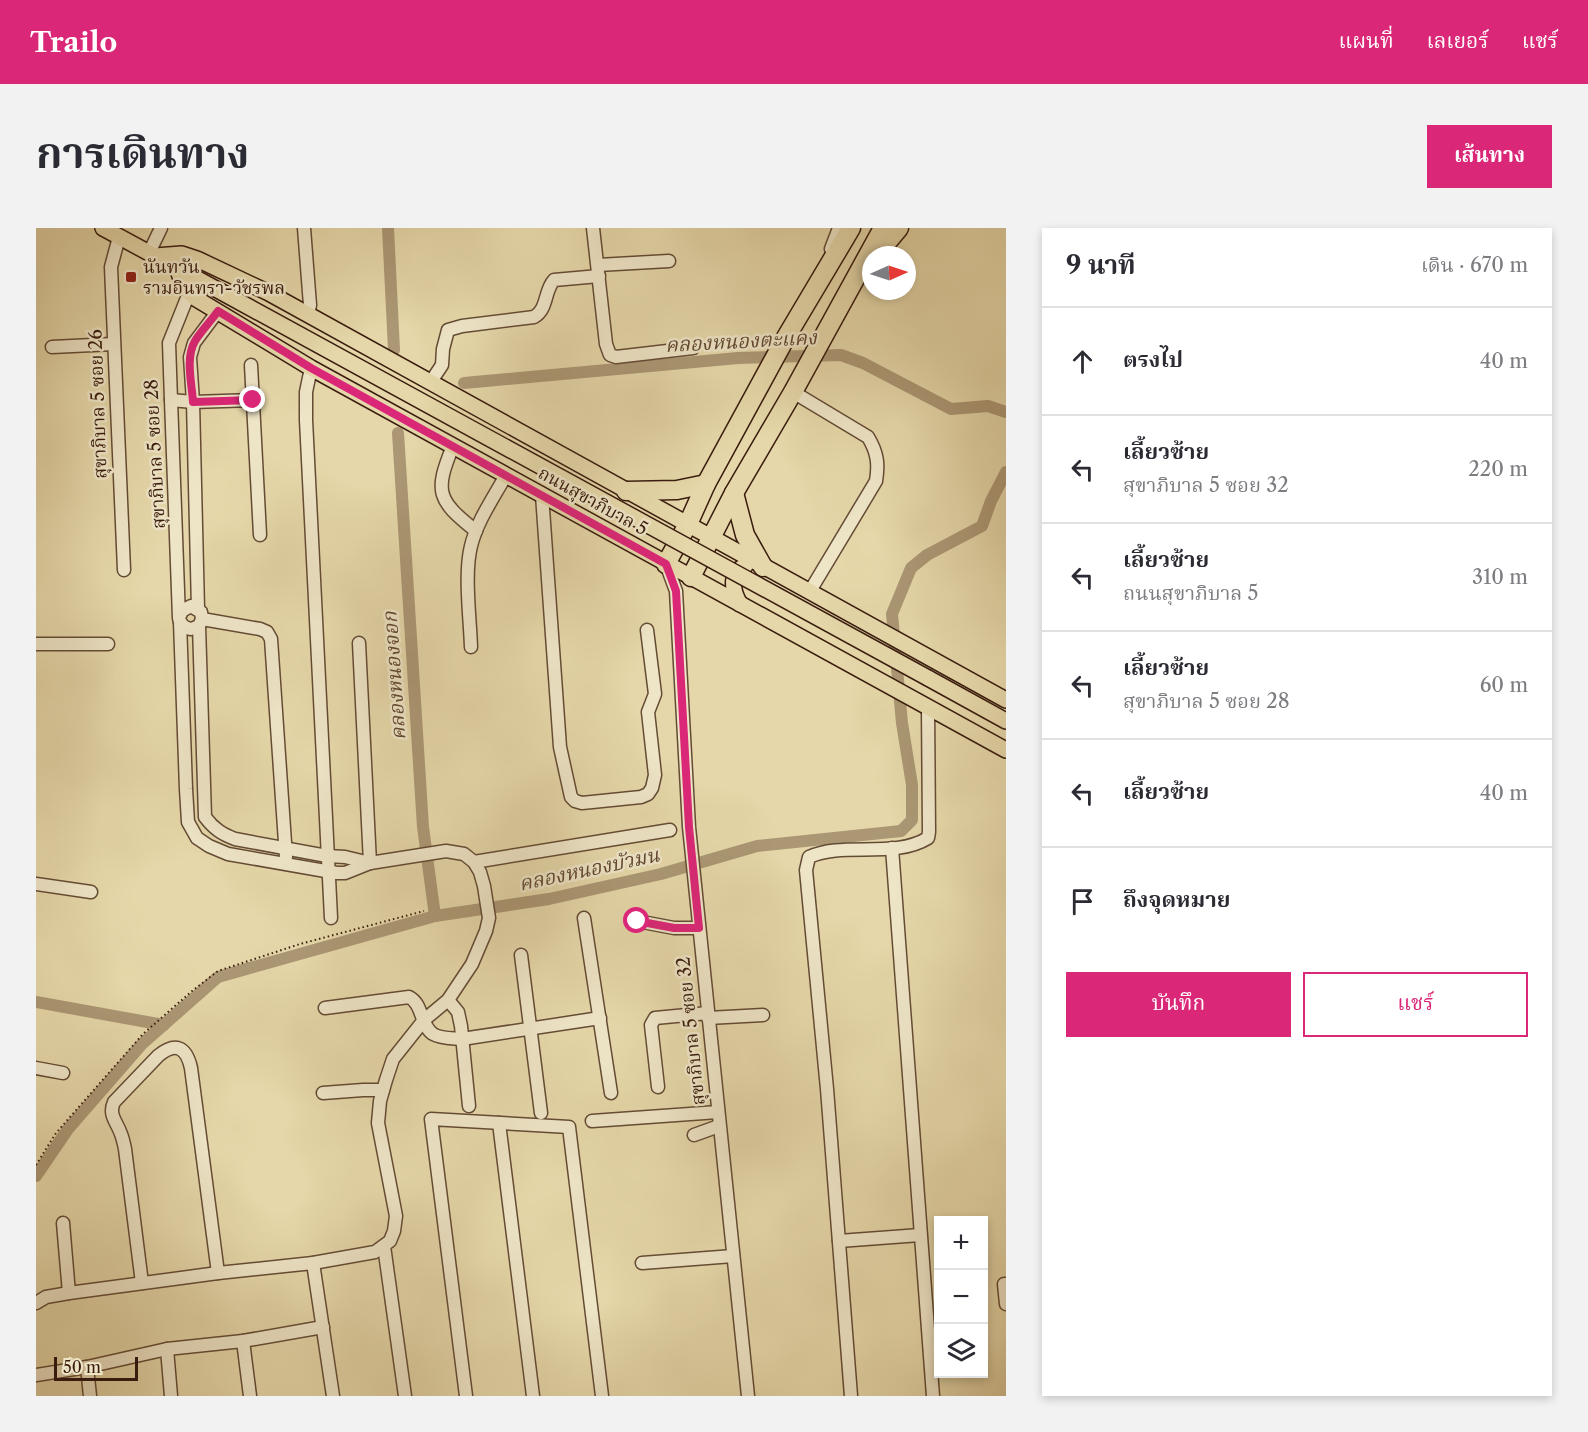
<!DOCTYPE html>
<html lang="th">
<head>
<meta charset="utf-8">
<style>
	body { margin:0; font-family:"Libre Caslon Text","Noto Serif Thai",serif; background:#f2f2f3; color:#2b2b33 }
	.controls { position:absolute; right:18px; bottom:18px; display:grid; overflow:hidden; border-radius:0px; box-shadow:0 3px 9px #0003 }
	.controls button { width:54px; height:54px; display:grid; place-items:center; padding:0; border:0; border-bottom:2px solid #e1e1e2; background:#fff; color:#2b2b33; font:30px sans-serif }
	.compass { position:absolute; left:826px; top:18px; width:54px; height:54px; border-radius:50%; background:#fff; box-shadow:0 3px 9px #0003; rotate:87deg }
	.scale { position:absolute; left:18px; bottom:15px; width:84px; box-sizing:border-box; padding-left:6px; border:3px solid #391c0e; border-top:0; font-size:16px; line-height:21px; white-space:nowrap; color:#391c0e; -webkit-text-stroke:4px #eee5c7; paint-order:stroke }
	.stop { position:absolute; width:18px; height:18px; margin:-14px; border:4px solid #db2777; border-radius:50%; background:#fff }
	.stop.end { background:#db2777; border-color:#fff; box-shadow:0 2px 6px #0008 }
	.list { margin:0; padding:0; list-style:none }
	h2 { display:flex; justify-content:space-between; align-items:center; height:78px; margin:0; padding:0 24px; font-size:26px }
	h2 small { font-size:20px; font-weight:400; color:#7c7c81 }
	.list li { display:grid; grid-template-columns:39px 1fr auto; gap:18px; align-items:center; box-sizing:border-box; height:108px; padding:0 24px; border-top:2px solid #e1e1e2 }
	.list b { display:block; font-size:22px; white-space:nowrap }
	.list p { margin:0; font-size:20px; white-space:nowrap; color:#7c7c81 }
	.list em { font-size:20px; font-style:normal; color:#7c7c81 }
	.actions { display:flex; gap:12px; padding:18px 24px }
	.actions a { flex:1; padding:14px 0; border:2px solid #db2777; border-radius:0px; text-align:center; font-size:21px; color:#db2777 }
	.actions .main { background:#db2777; color:#fff }
	.icon { flex:none; width:33px; height:33px; fill:none; stroke:currentColor; stroke-width:2; stroke-linecap:round; stroke-linejoin:round }
	.map { position:relative; flex:none; width:970px; height:1168px; overflow:hidden; border-radius:0px }
	header { display:flex; align-items:center; gap:36px; box-sizing:border-box; height:84px; padding:0 30px; background:#db2777; color:#fff }
	header strong { font-size:28px }
	nav { display:flex; gap:33px; margin-inline-start:auto; font-size:21px }
	.intro { display:flex; align-items:center; justify-content:space-between; box-sizing:border-box; height:144px; padding:0 36px }
	h1 { margin:0; font-size:42px }
	.button { padding:15px 27px; border-radius:0px; background:#db2777; color:#fff; font-size:21px; font-weight:700 }
	main { display:flex; gap:36px; padding:0 36px }
	aside { flex:1; background:#fff; border-radius:0px; box-shadow:0 3px 9px #0003 }
	.map>svg:first-child { display:block }
</style>
</head>
<body>
<header>
<strong>Trailo</strong>
<nav><a>แผนที่</a><a>เลเยอร์</a><a>แชร์</a></nav>
</header>
<div class="intro"><h1>การเดินทาง</h1><a class="button">เส้นทาง</a></div>
<main>
<div class="map">
<svg width="970" height="1168" viewBox="0 0 970 1168">
	<rect width="100%" height="100%" fill="#e5d7a9"/>
	<filter id="stains"><feTurbulence type="fractalNoise" baseFrequency=".00333" numOctaves="4"/><feColorMatrix values="0 0 0 0 .2 0 0 0 0 .09 0 0 0 0 .02 0 0 0 .5 -.17"/></filter>
	<radialGradient id="worn" r=".72"><stop offset=".6" stop-color="#630" stop-opacity="0"/><stop offset="1" stop-color="#630" stop-opacity=".3"/></radialGradient>
	<g fill="none" stroke-linecap="round" stroke-linejoin="round">
		<g stroke="#ab9774" stroke-width="12">
			<path d="M352 0 358 122"/>
			<path d="M428 155 702 130 805 127 827 135 915 181 952 178 970 184"/>
			<path d="M362 205 387 599 399 688"/>
			<path d="M0 774 128 797"/>
			<path d="M0 948 32 901 106 816 182 749 399 688 513 671 625 646 721 618 865 603 876 592V557L866 495 856 386 875 340 891 327 946 298 955 273 970 244"/>
		</g>
		<g stroke="#644b35" stroke-width="15">
			<g id="minor">
				<path d="M268 0 274 77 272 87"/>
				<path d="M557 0 570 116 574 127 580 129 657 120"/>
				<path d="M83 9 75 39 88 342"/>
				<path d="M795 21 803 0"/>
				<path d="M113 25 125 0"/>
				<path d="M562 37 633 33"/>
				<path d="M16 119 77 116"/>
				<path d="M215 137 224 307"/>
				<path d="M275 140 270 164V192L295 690"/>
				<path d="M394 155 406 137 407 121 412 102 426 98 498 89C512 81 508 63 518 52L563 48"/>
				<path d="M757 164 832 209C841 224 843 235 840 253L774 363"/>
				<path d="M135 172 157 174 217 172"/>
				<path d="M417 218C398 264 401 272 440 303"/>
				<path d="M506 267 524 519 535 569 539 573 546 575 605 569 612 566 616 560 619 547 612 484 619 466 611 402"/>
				<path d="M630 336 640 363 653 599 712 1168"/>
				<path d="M162 381 157 174 154 129 158 115 182 83"/>
				<path d="M143 390 146 383 155 378 165 384 166 391 163 398 155 401C148 400 144 396 143 390L135 172 133 115 153 65"/>
				<path d="M166 391 224 401 231 404 235 411 250 629"/>
				<path d="M163 398 169 589C178 601 186 606 199 611L291 628 309 629 334 635"/>
				<path d="M323 415 334 635"/>
				<path d="M0 416H72"/>
				<path d="M435 419C434 389 428 346 435 318 441 293 458 269 470 247"/>
				<path d="M856 620 897 1168"/>
				<path d="M438 634 634 602"/>
				<path d="M0 656 55 664"/>
				<path d="M548 690 575 865"/>
				<path d="M601 693 638 700H663"/>
				<path d="M485 727 505 885"/>
				<path d="M412 772 422 784 425 798 433 878"/>
				<path d="M289 780 373 769C387 776 384 797 397 806 405 811 417 810 426 811L564 790"/>
				<path d="M672 790 727 787"/>
				<path d="M0 840 27 845"/>
				<path d="M622 859 615 797 619 790 672 785"/>
				<path d="M287 865 327 862H347"/>
				<path d="M556 893 682 884"/>
				<path d="M463 895 497 1168"/>
				<path d="M658 907 683 898"/>
				<path d="M27 995 33 1065"/>
				<path d="M803 1013 884 1007"/>
				<path d="M348 1018 369 1168"/>
				<path d="M277 1035 297 1168"/>
				<path d="M606 1035 697 1028"/>
				<path d="M106 1055 89 921C88 916 87 911 85 906 81 894 72 887 78 874L122 828C139 814 150 818 155 840L182 1045"/>
				<path d="M970 1056H968L970 1076"/>
				<path d="M0 1075 10 1069 33 1065 182 1045 277 1035 339 1024 354 1013 358 1003 360 988 342 895 344 873 350 852 357 831 388 792 412 772 436 736 450 703 453 690 448 658 444 644 438 634 428 626 410 623 334 635 309 645H301L192 626 173 618 161 610 152 594 150 561 144 394"/>
				<path d="M207 1113 214 1168"/>
				<path d="M131 1121 135 1168"/>
				<path d="M51 1139 54 1168"/>
				<path d="M0 1147 51 1139 131 1121 207 1113 287 1099"/>
				<path d="M430 1168 395 891 533 899 566 1168"/>
				<path d="M815 1168 791 861 770 642 773 629C807 613 858 631 892 610L893 604 892 479"/>
			</g>
		</g>
		<g stroke="#391c0e" stroke-width="18">
			<g id="major">
				<path d="M67 0 128 33"/>
				<path d="M119 28 146 26 161 31 233 65 970 472"/>
				<path d="M141 40 148 59 159 70 275 140 970 522"/>
				<path d="M704 376C696 363 693 345 709 338"/>
				<path d="M892 450 970 493"/>
			</g>
		</g>
		<g stroke="#391c0e" stroke-width="21">
			<g id="highway">
				<path d="M843 24 863 0"/>
				<path d="M590 263 641 262 670 256"/>
				<path d="M698 265 709 307 727 339"/>
				<path d="M630 336 652 296 670 256 749 111 815 0"/>
				<path d="M655 349 698 265 757 164 847 0"/>
			</g>
		</g>
		<path stroke="#391c0e" stroke-width="2" stroke-dasharray="1.5 3" stroke-linecap="butt" d="M0 937 20 905 107 806 156 763 182 743 264 716 388 683"/>
		<use href="#minor" stroke="#eee5c7" stroke-width="12"/>
		<use href="#major" stroke="#e5d7a9" stroke-width="15"/>
		<use href="#highway" stroke="#e5d7a9" stroke-width="18"/>
		<g stroke="#391c0e" stroke-width="18" stroke-linecap="butt">
			<path id="major-bridge" d="M158 49 892 450"/>
		</g>
		<use href="#major-bridge" stroke="#e5d7a9" stroke-width="15"/>
	</g>
	<g fill="none" stroke-linecap="round" stroke-linejoin="round">
		<path stroke="#db2777" stroke-width="8" d="M217 172 157 174C156 156 149 130 159 113 165 103 175 93 182 83L275 140 630 336 640 363 653 599 663 700H638L601 693"/>
	</g>
	<rect fill="#8f2418" stroke="#eee5c7" stroke-width="2" x="89" y="43" width="12" height="12" rx="3"/>
	<g text-anchor="middle" stroke-width="5" stroke-linejoin="round" paint-order="stroke">
		<g font-size="18" fill="#391c0e" stroke="#eee5c7" text-anchor="start">
			<text x="107" y="45">นันทวัน<tspan x="107" dy="21">รามอินทรา-วัชรพล</tspan></text>
		</g>
		<g font-size="18" fill="#391c0e" stroke="#eee5c7">
			<text transform="translate(62 176) rotate(-92)" y="6">สุขาภิบาล 5 ซอย 26</text>
			<text transform="translate(119 226) rotate(-93)" y="6">สุขาภิบาล 5 ซอย 28</text>
			<text transform="translate(557 273) rotate(29)" y="6">ถนนสุขาภิบาล 5</text>
			<text transform="translate(655 803) rotate(-96)" y="6">สุขาภิบาล 5 ซอย 32</text>
		</g>
		<g font-size="20" font-style="italic" fill="#614732" stroke="#eee5c7">
			<text transform="translate(705 113) rotate(-3)" y="7">คลองหนองตะแคง</text>
			<text transform="translate(358 448) rotate(-94)" y="7">คลองหนองจอก</text>
			<text transform="translate(553 641) rotate(-12)" y="7">คลองหนองบัวมน</text>
		</g>
	</g>
	<rect width="100%" height="100%" filter="url(#stains)"/>
	<rect width="100%" height="100%" fill="url(#worn)"/>
</svg>
<div class="controls">
<button>+</button>
<button>−</button>
<button><svg class="icon" aria-label="layers" viewBox="0 0 24 24"><path d="M12 4l9 5-9 5-9-5zM3 14l9 5 9-5"/></svg></button>
</div>
<svg class="compass" viewBox="-18 -18 36 36"><path d="M0-13l5 13h-10z" fill="#e53935"/><path d="M0 13l5-13h-10z" fill="#7c7c81"/></svg>
<div class="scale">50 m</div>
<div class="stop" style="left:601px;top:693px"></div>
<div class="stop end" style="left:217px;top:172px"></div>
</div>
<aside>
<h2>9 นาที<small>เดิน · 670 m</small></h2>
<ul class="list">
<li><svg class="icon" aria-label="ahead" viewBox="0 0 24 24"><path d="M12 20V5M6 11l6-6 6 6"/></svg><div><b>ตรงไป</b></div><em>40 m</em></li>
<li><svg class="icon" aria-label="left" viewBox="0 0 24 24"><path d="M17 20v-9H6M10 6l-5 5 5 5"/></svg><div><b>เลี้ยวซ้าย</b><p>สุขาภิบาล 5 ซอย 32</p></div><em>220 m</em></li>
<li><svg class="icon" aria-label="left" viewBox="0 0 24 24"><path d="M17 20v-9H6M10 6l-5 5 5 5"/></svg><div><b>เลี้ยวซ้าย</b><p>ถนนสุขาภิบาล 5</p></div><em>310 m</em></li>
<li><svg class="icon" aria-label="left" viewBox="0 0 24 24"><path d="M17 20v-9H6M10 6l-5 5 5 5"/></svg><div><b>เลี้ยวซ้าย</b><p>สุขาภิบาล 5 ซอย 28</p></div><em>60 m</em></li>
<li><svg class="icon" aria-label="left" viewBox="0 0 24 24"><path d="M17 20v-9H6M10 6l-5 5 5 5"/></svg><div><b>เลี้ยวซ้าย</b></div><em>40 m</em></li>
<li><svg class="icon" aria-label="arrive" viewBox="0 0 24 24"><path d="M6 21V4h12l-3 4 3 4H6"/></svg><div><b>ถึงจุดหมาย</b></div></li>
</ul>
<div class="actions"><a class="main">บันทึก</a><a>แชร์</a></div>
</aside>
</main>
</body>
</html>
